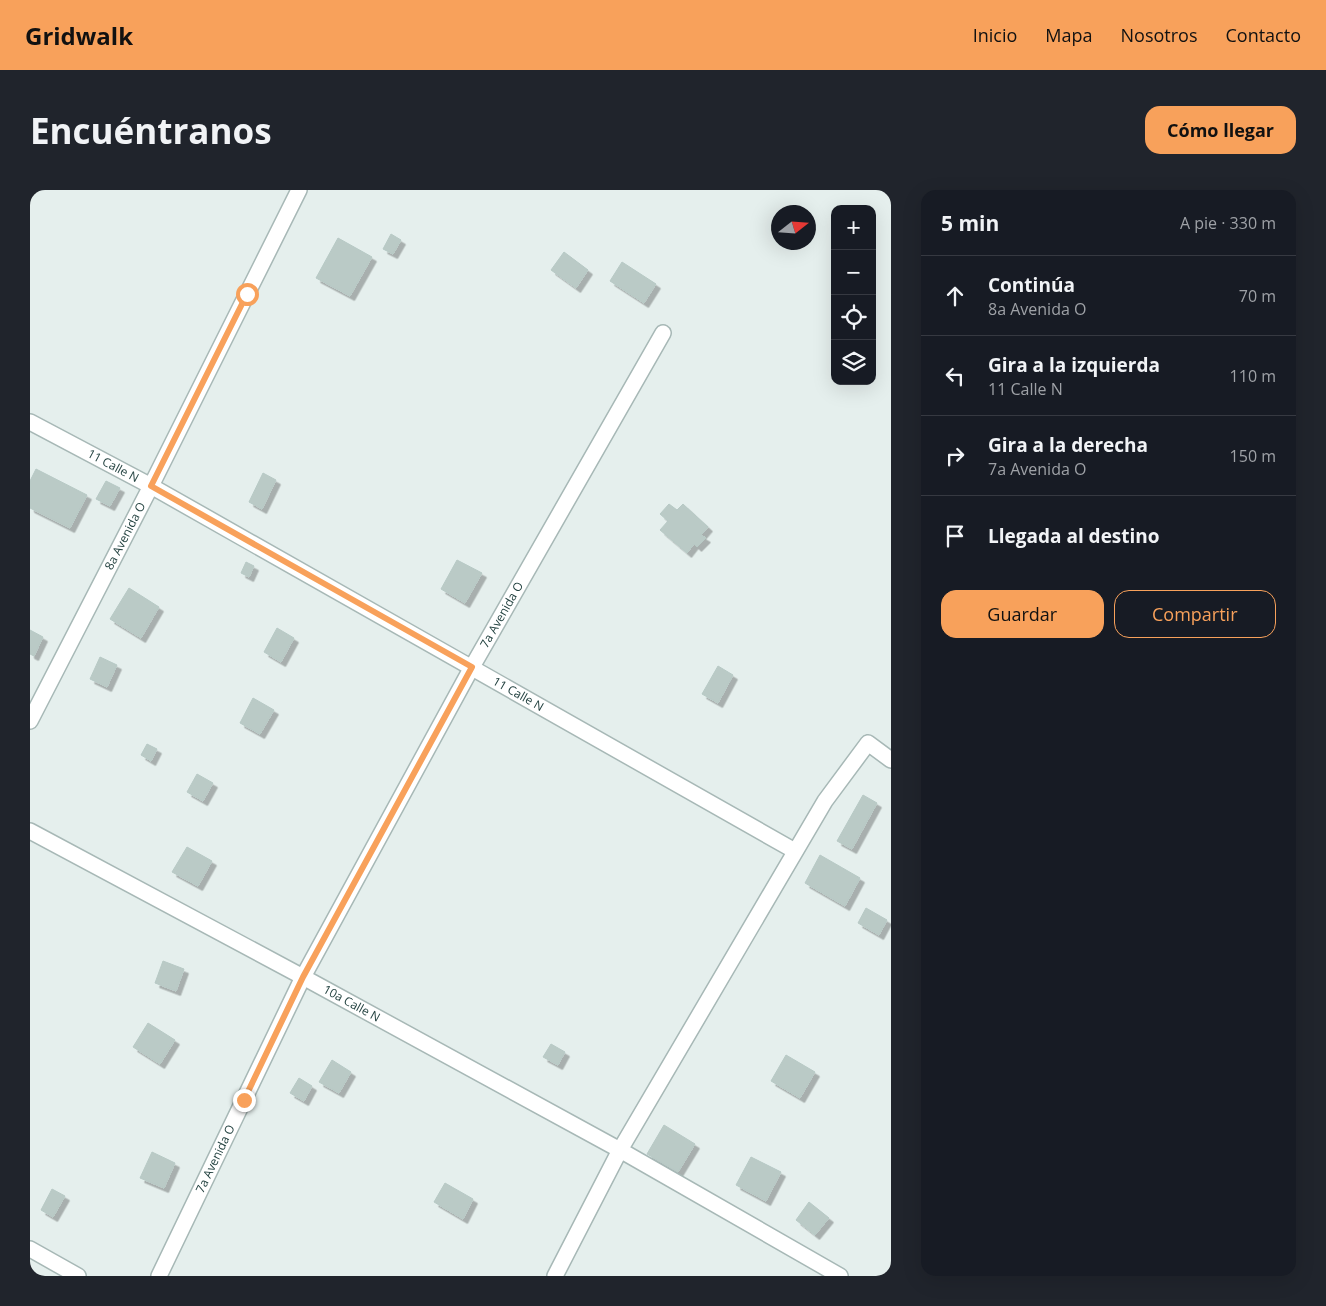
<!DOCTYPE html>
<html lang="es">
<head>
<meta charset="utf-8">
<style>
	body { margin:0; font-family:"Open Sans",sans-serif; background:#20242c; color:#f1f3f6 }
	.controls { position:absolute; right:15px; top:15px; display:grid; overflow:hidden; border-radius:10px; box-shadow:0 5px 20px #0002 }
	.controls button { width:45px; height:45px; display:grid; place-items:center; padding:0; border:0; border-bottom:1px solid #363941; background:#171b24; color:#f1f3f6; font:25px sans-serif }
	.compass { position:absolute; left:741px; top:15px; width:45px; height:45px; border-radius:50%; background:#171b24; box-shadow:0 5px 20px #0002; rotate:73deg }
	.stop { position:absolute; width:15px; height:15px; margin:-11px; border:4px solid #f8a15b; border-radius:50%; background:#fff }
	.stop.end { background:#f8a15b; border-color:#fff; box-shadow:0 1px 5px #0008 }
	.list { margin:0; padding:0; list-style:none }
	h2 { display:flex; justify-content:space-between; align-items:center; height:65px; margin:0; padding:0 20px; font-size:21px }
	h2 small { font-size:16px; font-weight:400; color:#9ea1a6 }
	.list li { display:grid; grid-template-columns:32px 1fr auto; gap:15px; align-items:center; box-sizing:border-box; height:80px; padding:0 20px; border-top:1px solid #363941 }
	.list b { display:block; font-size:19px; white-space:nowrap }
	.list p { margin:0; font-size:16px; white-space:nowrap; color:#9ea1a6 }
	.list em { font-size:16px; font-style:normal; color:#9ea1a6 }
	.actions { display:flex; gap:10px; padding:15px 20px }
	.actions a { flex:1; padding:11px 0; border:1px solid #f8a15b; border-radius:15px; text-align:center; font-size:18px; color:#f8a15b }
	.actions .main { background:#f8a15b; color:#111 }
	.icon { flex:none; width:28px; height:28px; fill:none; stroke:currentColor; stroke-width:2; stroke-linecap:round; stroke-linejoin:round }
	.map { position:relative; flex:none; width:861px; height:1086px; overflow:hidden; border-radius:15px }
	header { display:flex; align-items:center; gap:30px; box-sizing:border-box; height:70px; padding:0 25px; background:#f8a15b; color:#111 }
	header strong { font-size:24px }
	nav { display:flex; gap:28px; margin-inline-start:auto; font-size:18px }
	.intro { display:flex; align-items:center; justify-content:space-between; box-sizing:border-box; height:120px; padding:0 30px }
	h1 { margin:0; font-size:35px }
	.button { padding:12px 22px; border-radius:15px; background:#f8a15b; color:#111; font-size:18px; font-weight:700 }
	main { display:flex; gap:30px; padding:0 30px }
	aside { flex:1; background:#171b24; border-radius:15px; box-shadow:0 5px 20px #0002 }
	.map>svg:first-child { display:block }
</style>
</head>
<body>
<header>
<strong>Gridwalk</strong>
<nav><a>Inicio</a><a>Mapa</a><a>Nosotros</a><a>Contacto</a></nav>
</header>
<div class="intro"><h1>Encuéntranos</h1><a class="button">Cómo llegar</a></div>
<main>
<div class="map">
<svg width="861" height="1086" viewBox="0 0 861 1086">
	<defs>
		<filter id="shadow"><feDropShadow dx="4.5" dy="4.5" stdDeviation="0" flood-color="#0004"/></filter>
	</defs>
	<rect width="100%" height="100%" fill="#e5efed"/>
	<g fill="#bacac6" stroke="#b7c9c5" filter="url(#shadow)">
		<path d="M361 44 371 50 363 64 353 59Z"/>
		<path d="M308 48 342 67 320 106 286 88Z"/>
		<path d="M534 62 558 80 546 98 521 80Z"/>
		<path d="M592 72 626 94 614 113 580 91Z"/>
		<path d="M6 279 57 305 40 338 0 318V291Z"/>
		<path d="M233 283 246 290 232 319 219 312Z"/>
		<path d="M76 291 90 298 80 316 66 309Z"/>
		<path d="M639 314 647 320 653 314 678 337 671 345 676 348 667 357 664 354 657 363 630 340 638 331 630 324Z"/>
		<path d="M427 370 452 383 435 413 411 399Z"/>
		<path d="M216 372 224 376 219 387 211 383Z"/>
		<path d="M99 398 129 417 111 448 80 429Z"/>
		<path d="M247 438 264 448 251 472 234 462Z"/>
		<path d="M0 440 13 447 4 466 0 464Z"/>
		<path d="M70 467 87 475 77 497 60 489Z"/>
		<path d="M688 476 703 485 688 513 672 504Z"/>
		<path d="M223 508 244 520 230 544 210 533Z"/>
		<path d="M117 554 127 559 121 571 111 565Z"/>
		<path d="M167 584 183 593 173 611 157 602Z"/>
		<path d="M833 605 847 613 822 659 807 651Z"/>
		<path d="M157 657 182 671 168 696 142 682Z"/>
		<path d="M790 665 830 688 815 716 775 693Z"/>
		<path d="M836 718 857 730 849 745 828 733Z"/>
		<path d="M133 771 154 779 146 801 125 793Z"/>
		<path d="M118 833 145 850 130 874 103 857Z"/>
		<path d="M521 854 535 862 528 875 513 867Z"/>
		<path d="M756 865 785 882 770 908 741 891Z"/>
		<path d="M302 870 321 882 309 903 289 892Z"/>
		<path d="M269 888 282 896 274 911 260 903Z"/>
		<path d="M634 935 665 954 648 982 617 964Z"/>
		<path d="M122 962 145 973 134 998 110 988Z"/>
		<path d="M721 967 751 982 736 1011 706 995Z"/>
		<path d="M415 993 443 1009 433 1029 404 1012Z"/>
		<path d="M22 999 35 1006 23 1027 11 1020Z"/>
		<path d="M779 1012 799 1028 785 1045 766 1030Z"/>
	</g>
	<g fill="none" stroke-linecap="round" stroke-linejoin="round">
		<g stroke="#a7b8b6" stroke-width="18">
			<g id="minor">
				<path id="s1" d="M0 232 121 296 765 661"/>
				<path id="s2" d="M0 531 121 296 269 0"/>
				<path id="s3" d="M0 641 273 787 590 960 810 1086"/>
				<path d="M0 1059 48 1086"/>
				<path id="s4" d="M129 1086 273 787 442 477 633 143"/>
				<path d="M525 1086 590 960 795 611 838 553 861 570"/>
			</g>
		</g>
		<use href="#minor" stroke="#fff" stroke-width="15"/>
	</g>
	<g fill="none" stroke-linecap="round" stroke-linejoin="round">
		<path stroke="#f8a15b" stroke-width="6" d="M214 910 273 787 442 477 121 296 217 104"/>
	</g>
	<g text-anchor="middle" stroke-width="4" stroke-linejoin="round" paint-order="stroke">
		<g font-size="12" fill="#234240" stroke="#f6fbf9">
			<text dy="4" stroke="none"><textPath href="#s1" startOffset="94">11 Calle N</textPath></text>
			<text dy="4" stroke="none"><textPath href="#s2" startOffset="208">8a Avenida O</textPath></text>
			<text dy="4" stroke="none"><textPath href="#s4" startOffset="745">7a Avenida O</textPath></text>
			<text dy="4" stroke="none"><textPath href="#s1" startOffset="559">11 Calle N</textPath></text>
			<text dy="4" stroke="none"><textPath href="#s3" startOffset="365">10a Calle N</textPath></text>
			<text dy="4" stroke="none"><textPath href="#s4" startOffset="130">7a Avenida O</textPath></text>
		</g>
	</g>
</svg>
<div class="controls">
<button>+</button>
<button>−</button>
<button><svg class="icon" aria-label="locate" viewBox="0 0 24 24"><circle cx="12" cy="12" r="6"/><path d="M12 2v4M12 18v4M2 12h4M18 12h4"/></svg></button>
<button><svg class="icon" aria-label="layers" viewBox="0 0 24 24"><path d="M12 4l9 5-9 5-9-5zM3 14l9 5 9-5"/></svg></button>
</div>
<svg class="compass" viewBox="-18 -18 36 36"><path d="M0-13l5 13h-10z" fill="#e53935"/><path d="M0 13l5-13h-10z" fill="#9ea1a6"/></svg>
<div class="stop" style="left:217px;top:104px"></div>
<div class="stop end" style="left:214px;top:910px"></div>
</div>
<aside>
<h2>5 min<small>A pie · 330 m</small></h2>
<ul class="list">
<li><svg class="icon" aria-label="ahead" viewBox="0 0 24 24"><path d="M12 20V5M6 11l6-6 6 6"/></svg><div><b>Continúa</b><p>8a Avenida O</p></div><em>70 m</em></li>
<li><svg class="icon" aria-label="left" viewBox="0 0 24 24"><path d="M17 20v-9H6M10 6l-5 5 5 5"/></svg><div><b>Gira a la izquierda</b><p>11 Calle N</p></div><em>110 m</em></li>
<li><svg class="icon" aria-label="right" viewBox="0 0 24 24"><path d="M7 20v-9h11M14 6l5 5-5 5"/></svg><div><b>Gira a la derecha</b><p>7a Avenida O</p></div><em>150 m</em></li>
<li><svg class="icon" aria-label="arrive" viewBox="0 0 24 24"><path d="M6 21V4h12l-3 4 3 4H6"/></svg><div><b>Llegada al destino</b></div></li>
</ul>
<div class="actions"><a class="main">Guardar</a><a>Compartir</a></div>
</aside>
</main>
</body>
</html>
